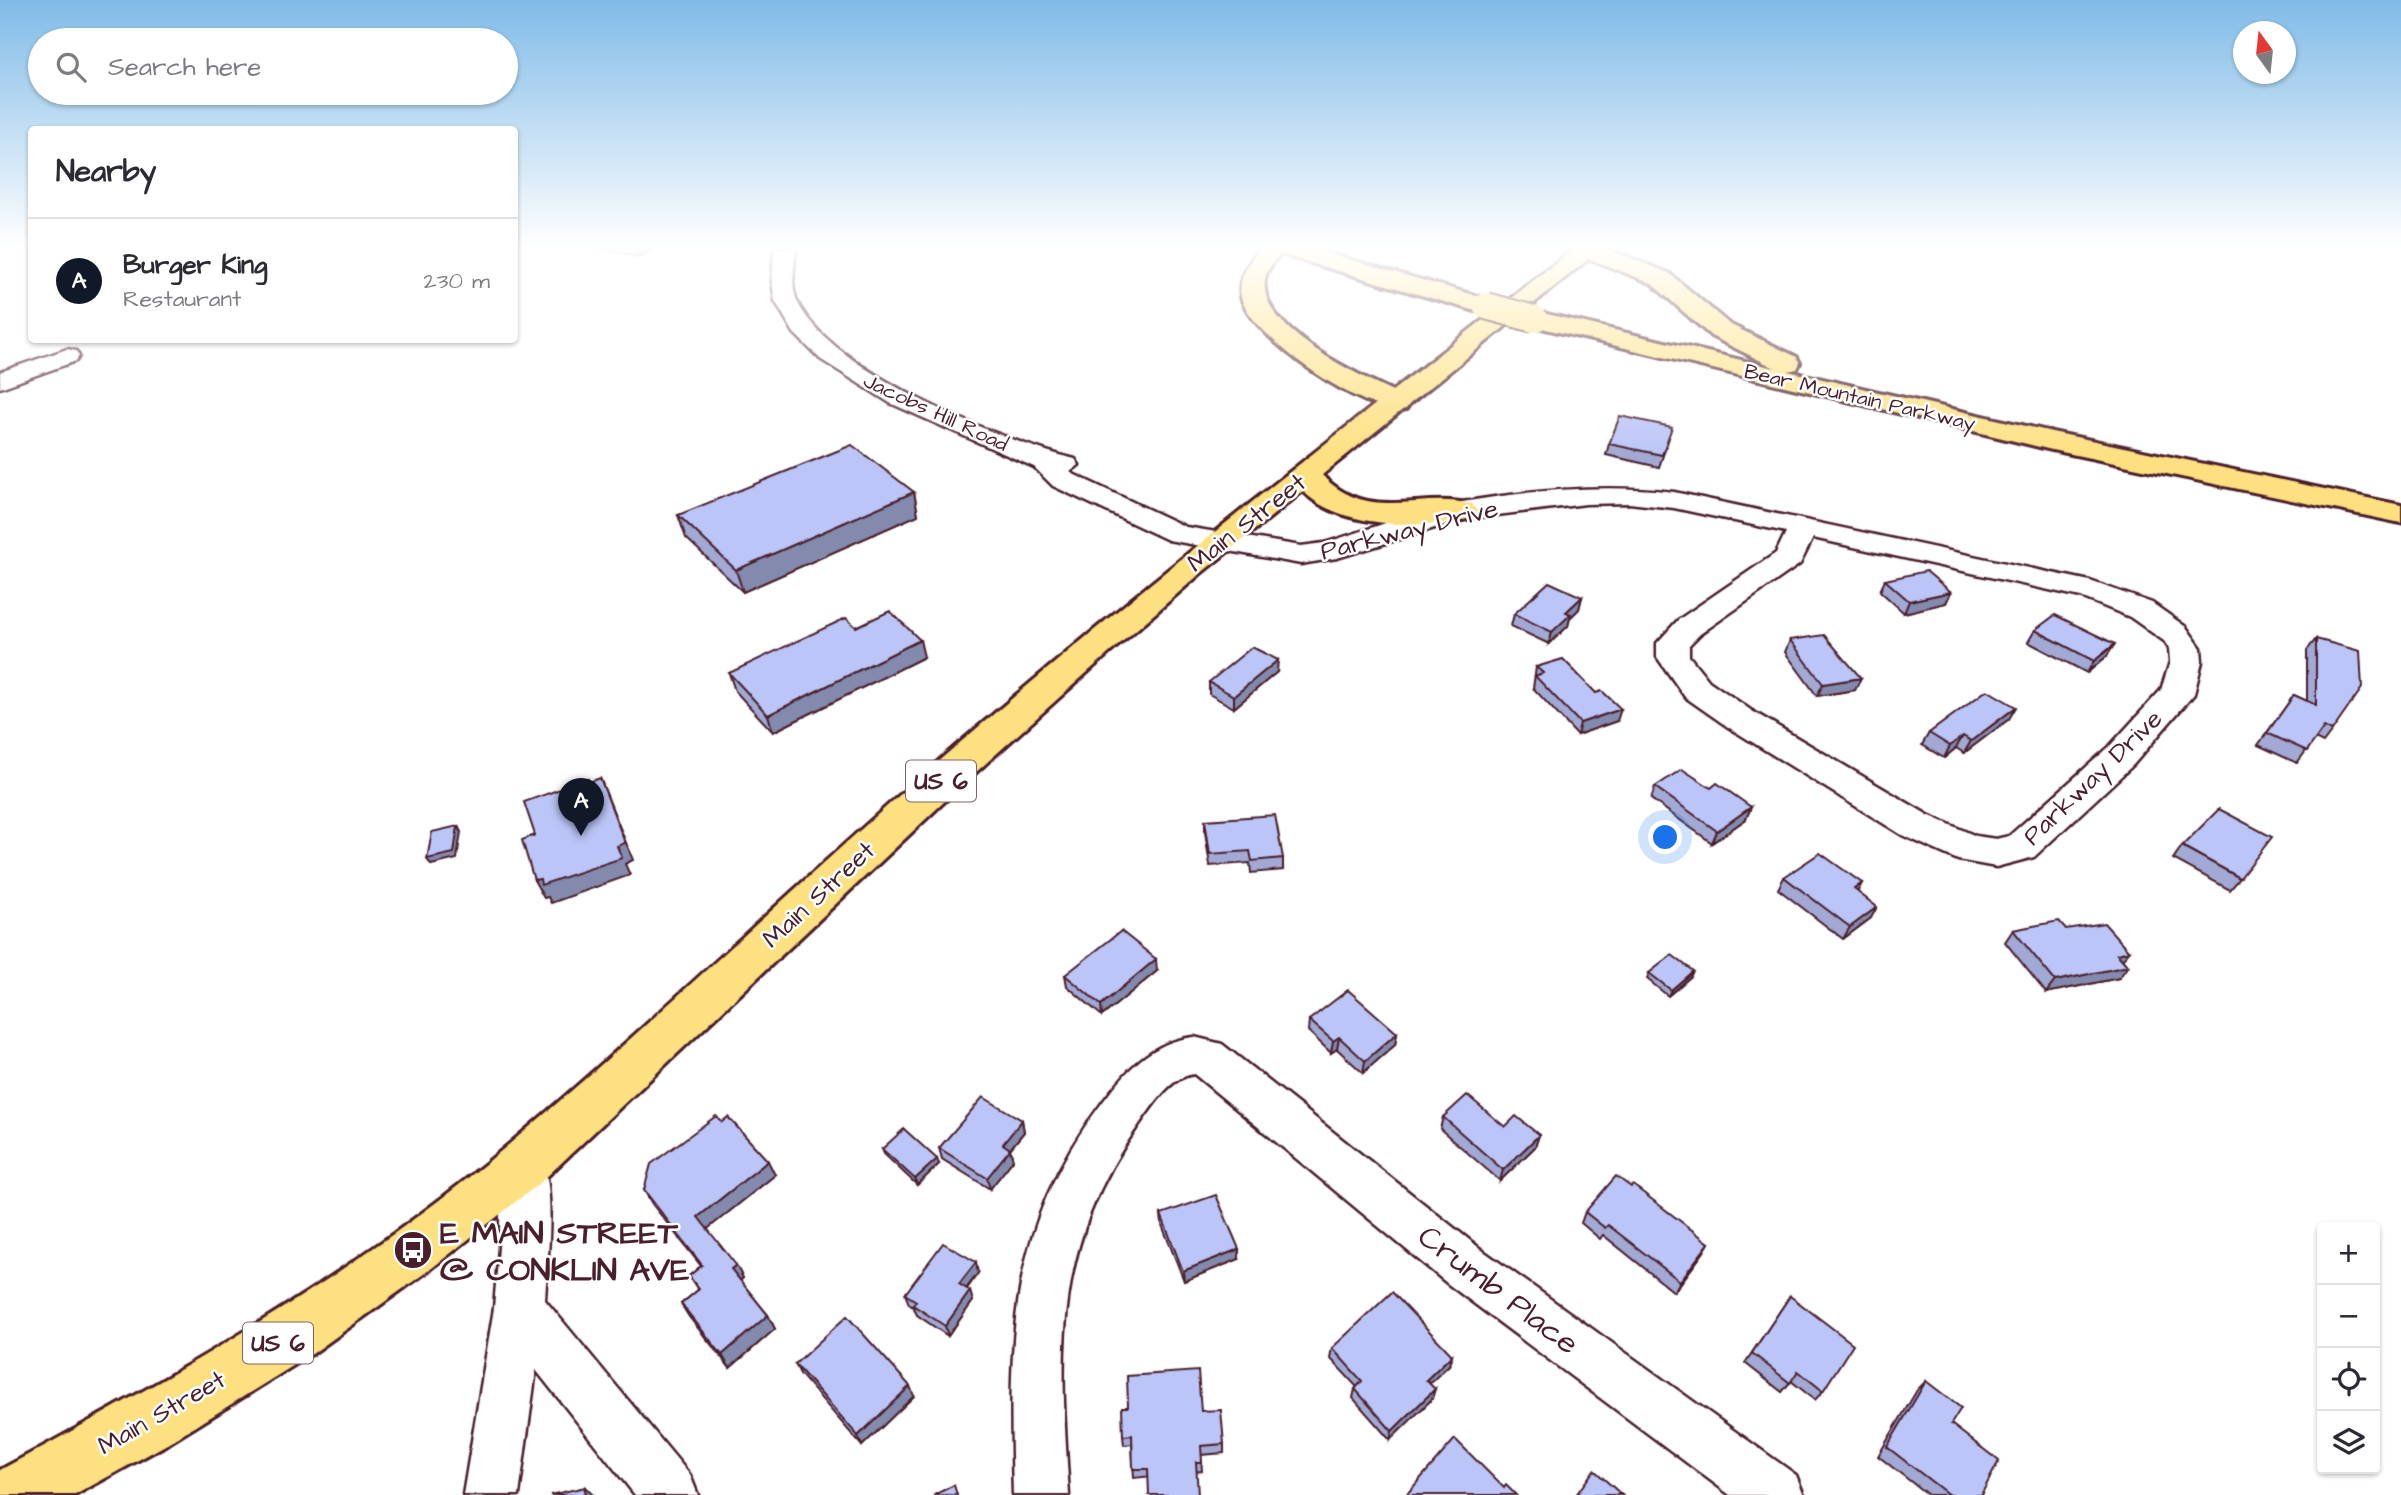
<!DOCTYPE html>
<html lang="en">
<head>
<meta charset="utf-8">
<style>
	body { margin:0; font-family:"Architects Daughter",sans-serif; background:#f7f7f7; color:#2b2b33 }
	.controls { position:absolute; right:21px; bottom:21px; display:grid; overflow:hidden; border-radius:7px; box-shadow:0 2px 5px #0004 }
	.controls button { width:63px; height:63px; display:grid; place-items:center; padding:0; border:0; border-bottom:2px solid #e1e1e2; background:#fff; color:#2b2b33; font:35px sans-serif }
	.compass { position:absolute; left:2233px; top:21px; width:63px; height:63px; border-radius:50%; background:#fff; box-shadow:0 2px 5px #0004; rotate:345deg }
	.you { position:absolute; left:1666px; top:838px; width:24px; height:24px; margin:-18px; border:5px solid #fff; border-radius:50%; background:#1a73e8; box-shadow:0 0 0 10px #1a73e833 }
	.badge { display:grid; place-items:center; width:46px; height:46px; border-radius:50%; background:#111827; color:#fff; font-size:23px; font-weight:700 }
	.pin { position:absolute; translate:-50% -58px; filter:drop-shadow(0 2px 4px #0008) }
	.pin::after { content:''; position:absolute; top:37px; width:24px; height:21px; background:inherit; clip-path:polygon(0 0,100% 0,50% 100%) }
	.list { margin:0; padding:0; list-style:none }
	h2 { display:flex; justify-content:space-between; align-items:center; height:91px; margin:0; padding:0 28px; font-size:30px }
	h2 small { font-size:23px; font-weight:400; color:#7c7c81 }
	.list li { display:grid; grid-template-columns:46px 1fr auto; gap:21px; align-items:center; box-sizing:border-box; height:126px; padding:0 28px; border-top:2px solid #e1e1e2 }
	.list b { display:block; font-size:26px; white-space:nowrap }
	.list p { margin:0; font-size:23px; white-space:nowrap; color:#7c7c81 }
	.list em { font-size:23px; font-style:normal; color:#7c7c81 }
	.icon { flex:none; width:38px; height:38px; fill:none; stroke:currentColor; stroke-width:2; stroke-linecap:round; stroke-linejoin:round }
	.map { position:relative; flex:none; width:2401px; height:1495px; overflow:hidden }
	.search { position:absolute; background:#fff; box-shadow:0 2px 5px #0004; left:28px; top:28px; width:490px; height:77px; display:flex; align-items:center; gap:18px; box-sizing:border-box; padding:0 24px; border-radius:38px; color:#7c7c81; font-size:26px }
	.panel { position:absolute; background:#fff; box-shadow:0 2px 5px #0004; left:28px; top:126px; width:490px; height:217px; border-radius:7px }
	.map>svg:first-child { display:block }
</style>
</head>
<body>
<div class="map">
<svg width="2401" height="1495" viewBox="0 0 2401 1495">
	<rect width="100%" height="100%" fill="#fff"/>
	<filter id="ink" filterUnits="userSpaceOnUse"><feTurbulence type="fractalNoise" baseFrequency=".0143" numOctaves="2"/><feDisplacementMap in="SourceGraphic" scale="14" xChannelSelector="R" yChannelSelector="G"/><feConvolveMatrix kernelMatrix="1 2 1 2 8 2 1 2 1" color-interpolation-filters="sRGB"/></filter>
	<g filter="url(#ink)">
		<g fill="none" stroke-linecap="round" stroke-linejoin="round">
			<g stroke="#4a1f2b" stroke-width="5">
				<g id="minor">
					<path d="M774 248H796C795 265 790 285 797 301 830 372 1002 441 1075 459L1079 465 1070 472 1073 474 1186 527 1301 546 1324 543C1369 530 1416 510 1462 502 1532 490 1603 484 1674 492L2090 581 2152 603 2186 627 2201 648 2202 662 2194 694 2133 765 2034 857 1996 867 1958 860 1902 835 1728 727 1685 697 1657 657V643L1678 620 1776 553 1786 532 1674 508 1629 503 1586 504 1464 519 1337 558 1301 564 1168 540 1053 486 1034 467 890 403 820 359 794 333 775 301 772 282ZM1813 538 2081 597 2130 617 2164 641 2169 649 2170 662 2161 690 2109 747 2009 836 1996 839 1976 836 1928 815 1752 711 1709 681 1689 656V645L1700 634 1800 564Z"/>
					<path d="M67 349 76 351 79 356 76 361 0 388V372Z"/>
					<path d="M1194 1037 1222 1044 1482 1250 1796 1475 1804 1495H1730L1448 1284 1194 1074C1170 1077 1154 1104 1140 1123 1051 1247 1060 1351 1069 1495H1013C1009 1345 1006 1229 1102 1103 1127 1070 1151 1042 1194 1037Z"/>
					<path d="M523 1144 539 1150C557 1189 547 1257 545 1300L690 1475 698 1495H635L536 1370 519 1495H463L494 1308 500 1235V1165L507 1150Z"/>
				</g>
			</g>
			<g stroke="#4a1f2b" stroke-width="6">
				<path id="major" d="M1575 248H1602L1322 475C1369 524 1418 491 1472 504L1477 511 1472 518C1425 529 1339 529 1303 491L1200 574 1091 669 964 783 541 1182 432 1268 312 1354 169 1443 75 1495H0V1470C176 1375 354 1275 507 1146 656 1021 795 885 942 758 1148 581 1361 415 1575 248Z"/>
			</g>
			<g stroke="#4a1f2b" stroke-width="6">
				<g id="highway">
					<path d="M1260 248H1310L1495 301 1499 306 1495 311 1486 314 1280 254C1276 259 1270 266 1267 272 1246 327 1369 380 1406 397L1410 403 1406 409C1368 418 1251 337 1241 297 1237 277 1249 263 1260 248Z"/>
					<path d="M1577 248H1605L1669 273 1729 324 1797 357 1800 363 1797 369 1788 371 2052 432 2401 505V523L2052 450 1525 324 1521 319 1525 314 1534 311 1775 368 1711 336 1651 283 1580 255Z"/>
				</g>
			</g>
			<use href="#minor" fill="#fff" fill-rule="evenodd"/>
			<use href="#major" fill="#fde080" fill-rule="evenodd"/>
			<use href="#highway" fill="#fde080" fill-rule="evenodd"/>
			<g stroke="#4a1f2b" stroke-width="30" stroke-linecap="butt">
				<path id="highway-bridge" d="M1486 306 1534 319"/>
			</g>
			<use href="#highway-bridge" stroke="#fde080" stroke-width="26"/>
		</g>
		<g fill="#a1a9d4" stroke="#4a1f2b" stroke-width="2">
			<path d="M598 248H653L639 257Z"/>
			<path d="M1669 438 1659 467 1606 455 1609 444Z"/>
			<path d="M914 492 918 515 743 592 686 538 678 515Z"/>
			<path d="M1885 580 1951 592 1946 603 1904 613 1880 591Z"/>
			<path d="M1582 597 1579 609 1570 618 1568 626 1549 644 1511 626 1514 614Z"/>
			<path d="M856 627 924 657 773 732 735 691 729 673Z"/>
			<path d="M2035 630 2107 656 2087 673 2028 642Z"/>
			<path d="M2316 639 2332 731 2323 743 2315 739 2297 763 2258 745 2294 695 2307 701V650Z"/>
			<path d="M1790 640 1861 678 1855 690 1817 696 1785 652Z"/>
			<path d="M1536 667 1617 721 1577 735 1533 688Z"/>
			<path d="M1277 672 1234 708 1209 694V682Z"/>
			<path d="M2009 719 1964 753 1956 748 1944 758 1922 745 1929 733Z"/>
			<path d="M1655 787 1711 788 1751 807 1746 819 1712 843 1651 799Z"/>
			<path d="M1205 820 1283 858V870L1251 873 1250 863 1210 866 1205 832Z"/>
			<path d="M2182 846 2240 878 2230 890 2173 859Z"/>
			<path d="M1784 877 1862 883 1857 892 1871 918 1843 939 1778 889Z"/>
			<path d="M2066 929 2129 951 2122 960 2119 978 2046 993 2005 942 2013 930Z"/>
			<path d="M1157 971 1102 1016 1067 986 1065 975Z"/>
			<path d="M1649 973 1690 977 1668 996 1647 979Z"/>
			<path d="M1309 1020 1397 1033 1395 1045 1363 1073 1337 1049 1331 1053 1308 1031Z"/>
			<path d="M1443 1117 1505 1127 1539 1135 1535 1147 1500 1181 1440 1129Z"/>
			<path d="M1022 1120 1024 1132 1010 1149 1013 1160 990 1189 942 1159 939 1148Z"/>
			<path d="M882 1149 939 1164 917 1185 884 1154Z"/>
			<path d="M775 1175 707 1229 743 1278 740 1281 768 1315 775 1329 730 1368 689 1317 681 1304 698 1290 689 1276 701 1266 652 1204 644 1190Z"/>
			<path d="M1585 1212 1709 1243 1703 1253 1674 1292 1603 1235 1600 1239 1581 1223Z"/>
			<path d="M1161 1214 1239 1259 1184 1281 1162 1225Z"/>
			<path d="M978 1273 967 1289 973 1301 948 1336 917 1315 914 1308 909 1304 905 1294Z"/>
			<path d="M1790 1296 1823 1391 1815 1400 1791 1381 1782 1392 1745 1363Z"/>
			<path d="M1332 1348 1449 1365 1429 1383 1432 1399 1390 1440 1353 1398 1355 1389 1357 1387 1330 1358Z"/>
			<path d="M795 1364 914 1396 862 1446 800 1374Z"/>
			<path d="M1926 1381 1951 1424 1981 1495H1928L1878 1456 1917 1390Z"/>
			<path d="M1201 1411 1224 1444V1453L1201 1455 1202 1471 1134 1478 1132 1444 1124 1445 1123 1436Z"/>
		</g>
		<g fill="#838aad" stroke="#4a1f2b" stroke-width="2">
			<path d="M637 248H653L639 257Z"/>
			<path d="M914 492 918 515 743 592 736 570Z"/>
			<path d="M1951 592 1946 603 1904 613 1909 601Z"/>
			<path d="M1582 597 1579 609 1570 618 1568 626 1549 644 1552 632 1566 612Z"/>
			<path d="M920 640 924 657 773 732 768 715Z"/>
			<path d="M2115 644 2107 656 2087 673 2094 661Z"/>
			<path d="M1278 660 1277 672 1234 708V696Z"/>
			<path d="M1861 678 1855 690 1817 696 1823 684Z"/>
			<path d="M2016 707 2009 719 1964 753 1971 741Z"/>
			<path d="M1621 709 1617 721 1577 735 1580 723Z"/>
			<path d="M1963 736 1956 748 1944 758 1950 746Z"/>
			<path d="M600 778 633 860 625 864 630 875 551 903 548 897 544 898 534 880 617 846Z"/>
			<path d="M1751 807 1746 819 1712 843 1717 831Z"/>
			<path d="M458 826 461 832 457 859 431 865 427 859Z"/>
			<path d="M1862 883 1856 895 1854 889Z"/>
			<path d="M1877 907 1871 918 1843 939 1850 927Z"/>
			<path d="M2129 951 2120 963 2117 954Z"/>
			<path d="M1156 959 1157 971 1102 1016 1101 1005Z"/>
			<path d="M2128 966 2119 978 2046 993 2055 981Z"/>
			<path d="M1693 971 1690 977 1668 996 1671 990Z"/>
			<path d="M1397 1033 1395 1045 1363 1073 1365 1061Z"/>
			<path d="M1339 1037 1337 1049 1331 1053 1333 1041Z"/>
			<path d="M1022 1120 1024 1132 1005 1155 1003 1144Z"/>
			<path d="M1539 1135 1535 1147 1500 1181 1503 1170Z"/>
			<path d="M1010 1149 1013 1160 990 1189 987 1178Z"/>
			<path d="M937 1159 939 1164 917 1185 915 1179Z"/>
			<path d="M768 1161 775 1175 705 1231 698 1217Z"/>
			<path d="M1709 1243 1703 1253 1674 1292 1680 1281Z"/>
			<path d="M1239 1249V1259L1184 1281 1183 1271Z"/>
			<path d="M976 1262 978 1273 962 1294 959 1284Z"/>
			<path d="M736 1265 743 1278 738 1282 731 1269Z"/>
			<path d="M970 1291 973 1301 948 1336 945 1326Z"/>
			<path d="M768 1315 775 1329 730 1368 722 1355Z"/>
			<path d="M1452 1355 1449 1365 1423 1390 1426 1380Z"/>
			<path d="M910 1386 914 1396 862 1446 858 1436Z"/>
			<path d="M1435 1389 1432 1399 1390 1440 1392 1431Z"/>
			<path d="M585 1487 593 1495H584Z"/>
		</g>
		<g fill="#bbc5f7" stroke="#4a1f2b" stroke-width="2">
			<path d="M1620 416 1672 427 1662 455 1609 444Z"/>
			<path d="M852 445 914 492 736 570 678 515Z"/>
			<path d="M1926 571 1951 592 1909 601 1885 580Z"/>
			<path d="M1549 582 1582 597 1566 612 1571 614 1552 632 1514 614Z"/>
			<path d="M890 611 920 640 768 715 729 673 846 618 856 627Z"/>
			<path d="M2055 615 2115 644 2094 661 2035 630Z"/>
			<path d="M1824 635 1861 678 1823 684 1790 640Z"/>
			<path d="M2316 639 2360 651 2362 688 2332 731 2324 727 2307 751 2267 733 2294 695 2316 705Z"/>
			<path d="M1252 647 1278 660 1234 696 1209 682Z"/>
			<path d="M1563 659 1596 693 1602 691 1621 709 1580 723 1535 676 1543 673 1536 667Z"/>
			<path d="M1987 690 2016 707 1971 741 1963 736 1950 746 1929 733Z"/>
			<path d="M1682 769 1711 788 1717 783 1751 807 1717 831 1655 787Z"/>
			<path d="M600 778 625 843 617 846 622 858 541 885 540 879 534 880 522 840 535 835 524 802 588 779 589 782Z"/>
			<path d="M2219 809 2272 837 2240 878 2182 846Z"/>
			<path d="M1275 815 1283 858 1252 861 1250 851 1210 854 1205 820Z"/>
			<path d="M458 826 454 853 427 859 432 832Z"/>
			<path d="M1820 853 1862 883 1854 889 1877 907 1850 927 1784 877Z"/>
			<path d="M2059 921 2066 929 2104 923 2129 951 2117 954 2128 966 2055 981 2013 930Z"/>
			<path d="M1121 931 1156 959 1101 1005 1065 975Z"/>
			<path d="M1672 955 1693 971 1671 990 1649 973Z"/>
			<path d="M1348 990 1397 1033 1365 1061 1339 1037 1333 1041 1309 1020Z"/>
			<path d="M1467 1095 1505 1127 1516 1116 1539 1135 1503 1170 1443 1117Z"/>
			<path d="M983 1097 1022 1120 1003 1144 1010 1149 987 1178 939 1148Z"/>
			<path d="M716 1116 722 1122 728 1117 768 1161 698 1217 736 1265 731 1269 768 1315 722 1355 681 1304 699 1289 689 1276 702 1265 644 1190 651 1164Z"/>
			<path d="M904 1129 937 1159 915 1179 882 1149Z"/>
			<path d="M1616 1176 1631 1187 1633 1185 1709 1243 1680 1281 1608 1225 1605 1228 1585 1212Z"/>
			<path d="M1216 1195 1239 1249 1183 1271 1161 1214Z"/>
			<path d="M943 1243 976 1262 959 1284 970 1291 945 1326 913 1305 916 1301 905 1294Z"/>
			<path d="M1392 1292 1452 1355 1426 1380 1435 1389 1392 1431 1355 1389 1362 1381 1332 1348Z"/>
			<path d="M1790 1296 1853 1344 1823 1391 1798 1371 1790 1383 1752 1353Z"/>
			<path d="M847 1316 910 1386 858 1436 795 1364Z"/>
			<path d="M1198 1371 1201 1411 1221 1410 1224 1444 1201 1446 1202 1462H1196L1198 1495H1149L1148 1469H1133L1132 1435 1123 1436 1122 1407H1128L1127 1376Z"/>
			<path d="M1926 1381 1961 1408 1951 1424 1999 1461 1981 1495H1949L1887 1447Z"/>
			<path d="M1455 1439 1504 1488 1506 1485 1516 1495H1406Z"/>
			<path d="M1594 1470 1622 1495H1576Z"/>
			<path d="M954 1485 957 1495H934Z"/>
			<path d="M585 1487 584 1495H550Z"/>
		</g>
	</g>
	<linearGradient id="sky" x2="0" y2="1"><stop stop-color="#80bbe7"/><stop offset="0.54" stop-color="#fff"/><stop offset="1" stop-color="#fff" stop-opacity="0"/></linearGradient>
	<rect width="2401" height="457" fill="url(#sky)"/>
	<defs>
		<g id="bus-disc" transform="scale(2.0125)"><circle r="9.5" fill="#4a1f2b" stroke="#fff"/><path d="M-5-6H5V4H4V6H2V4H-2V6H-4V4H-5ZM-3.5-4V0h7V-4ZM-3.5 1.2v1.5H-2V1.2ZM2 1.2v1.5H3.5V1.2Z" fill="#fff"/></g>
	</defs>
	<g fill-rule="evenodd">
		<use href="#bus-disc" x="413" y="1250"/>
	</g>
	<g text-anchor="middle" stroke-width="5" stroke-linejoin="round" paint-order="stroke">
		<g font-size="21" fill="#4a1f2b" stroke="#fff">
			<text transform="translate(1860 397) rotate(13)" y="7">Bear Mountain Parkway</text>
			<text transform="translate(936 412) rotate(25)" y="7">Jacobs Hill Road</text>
		</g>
		<g fill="#fff" stroke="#80626b" stroke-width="2">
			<rect x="906" y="760.5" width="70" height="41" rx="5"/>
			<rect x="243" y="1322.5" width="70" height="41" rx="5"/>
		</g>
		<g font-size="24" font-weight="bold" fill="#4a1f2b">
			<text x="941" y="789">US 6</text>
			<text x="278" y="1351">US 6</text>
		</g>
		<g font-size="26" fill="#4a1f2b" stroke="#fff">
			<text transform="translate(1246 522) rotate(-38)" y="9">Main Street</text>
			<text transform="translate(1409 529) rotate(-14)" y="9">Parkway Drive</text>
			<text transform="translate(2092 777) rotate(-44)" y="9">Parkway Drive</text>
			<text transform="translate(818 894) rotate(-43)" y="9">Main Street</text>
			<text transform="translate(161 1412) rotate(-30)" y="9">Main Street</text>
		</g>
		<g font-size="32" font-weight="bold" fill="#4a1f2b" stroke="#fff" text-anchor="start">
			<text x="440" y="1243">E MAIN STREET<tspan x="440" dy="37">@ CONKLIN AVE</tspan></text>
		</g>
		<g font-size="32" fill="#4a1f2b" stroke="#fff">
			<text transform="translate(1499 1289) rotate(37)" y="11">Crumb Place</text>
		</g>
	</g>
</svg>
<div class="controls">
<button>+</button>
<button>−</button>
<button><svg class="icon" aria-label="locate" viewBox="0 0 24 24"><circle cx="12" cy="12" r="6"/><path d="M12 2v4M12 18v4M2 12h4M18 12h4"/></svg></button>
<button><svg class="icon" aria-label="layers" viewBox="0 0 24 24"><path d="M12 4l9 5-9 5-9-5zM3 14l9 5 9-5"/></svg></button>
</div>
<svg class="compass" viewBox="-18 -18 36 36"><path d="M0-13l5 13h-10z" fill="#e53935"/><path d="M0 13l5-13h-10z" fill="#7c7c81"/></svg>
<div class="you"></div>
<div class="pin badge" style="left:581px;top:836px">A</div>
<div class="search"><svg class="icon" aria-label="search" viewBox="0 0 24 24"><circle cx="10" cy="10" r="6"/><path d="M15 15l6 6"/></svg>Search here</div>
<section class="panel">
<h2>Nearby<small></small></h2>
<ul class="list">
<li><span class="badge">A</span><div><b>Burger King</b><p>Restaurant</p></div><em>230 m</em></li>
</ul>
</section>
</div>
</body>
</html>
